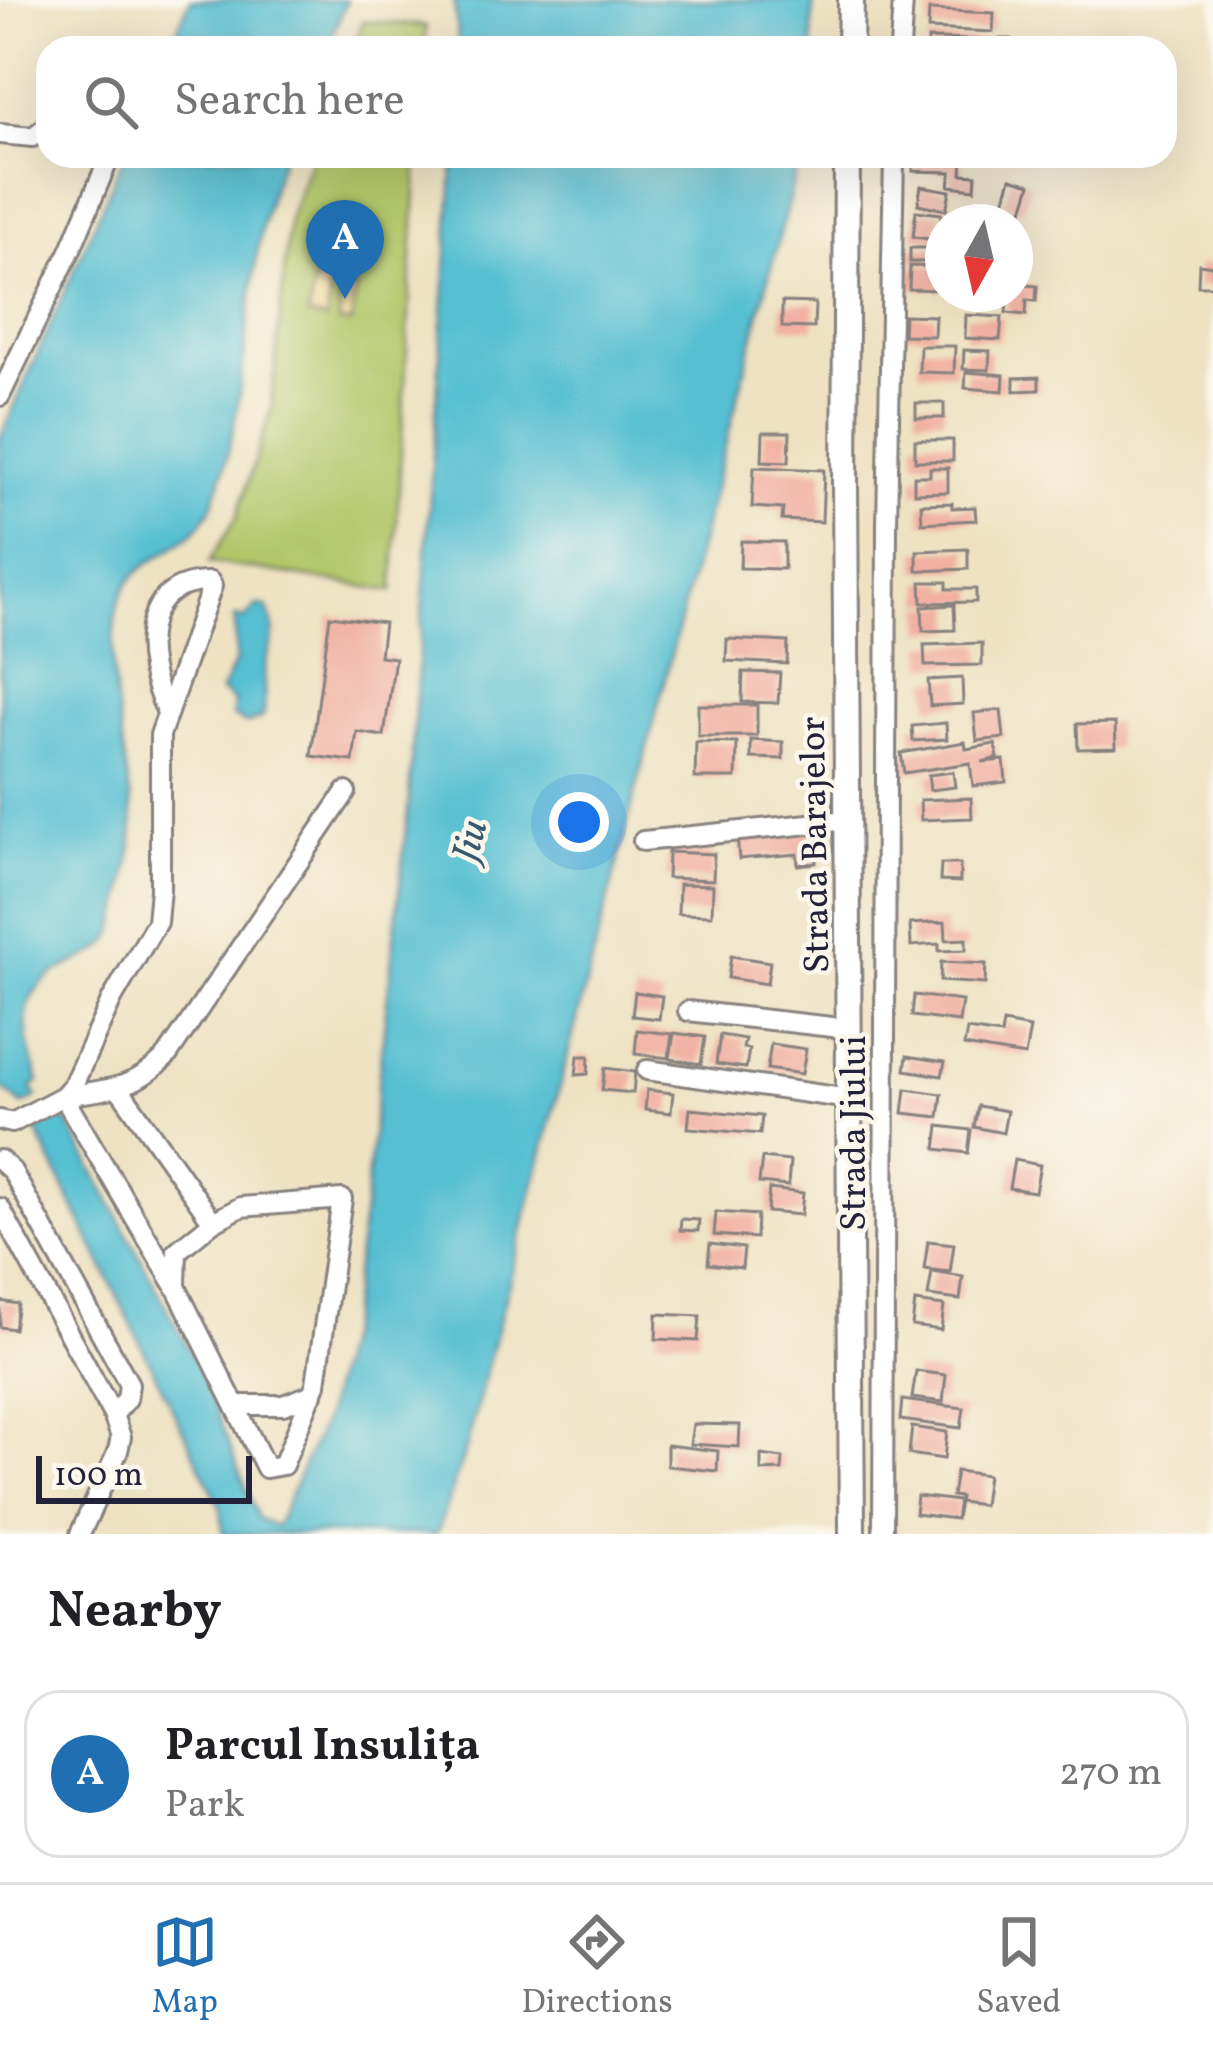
<!DOCTYPE html>
<html lang="en">
<head>
<meta charset="utf-8">
<style>
	body { margin:0; font-family:Vollkorn,serif; background:#f6f6f6; color:#202124 }
	.compass { position:absolute; left:925px; top:204px; width:108px; height:108px; border-radius:50%; background:#fff; box-shadow:0 12px 48px #0002; rotate:188deg }
	.scale { position:absolute; left:36px; bottom:30px; width:216px; box-sizing:border-box; padding-left:12px; border:6px solid #22223b; border-top:0; font-size:33px; line-height:42px; white-space:nowrap; color:#22223b; -webkit-text-stroke:9px #fbf7ec; paint-order:stroke }
	.you { position:absolute; left:579px; top:822px; width:42px; height:42px; margin:-30px; border:9px solid #fff; border-radius:50%; background:#1a73e8; box-shadow:0 0 0 18px #1a73e833 }
	.badge { display:grid; place-items:center; width:78px; height:78px; border-radius:50%; background:#1f6fb2; color:#fff; font-size:39px; font-weight:700 }
	.pin { position:absolute; translate:-50% -99px; filter:drop-shadow(0 3px 6px #0008) }
	.pin::after { content:''; position:absolute; top:63px; width:42px; height:36px; background:inherit; clip-path:polygon(0 0,100% 0,50% 100%) }
	.list { margin:0; padding:0; list-style:none }
	h2 { display:flex; justify-content:space-between; align-items:center; height:156px; margin:0; padding:0 48px; font-size:51px }
	h2 small { font-size:39px; font-weight:400; color:#757577 }
	.list li { display:grid; grid-template-columns:78px 1fr auto; gap:36px; align-items:center; box-sizing:border-box; height:168px; margin:0 24px 24px; padding:0 24px; border:3px solid #e0e0e0; border-radius:36px }
	.list b { display:block; font-size:45px; white-space:nowrap }
	.list p { margin:0; font-size:39px; white-space:nowrap; color:#757577 }
	.list em { font-size:39px; font-style:normal; color:#757577 }
	.icon { flex:none; width:66px; height:66px; fill:none; stroke:currentColor; stroke-width:2; stroke-linecap:round; stroke-linejoin:round }
	.map { position:relative; flex:none; width:1213px; height:1534px; overflow:hidden }
	.search { position:absolute; background:#fff; box-shadow:0 12px 48px #0002; left:36px; right:36px; top:36px; height:132px; display:flex; align-items:center; gap:30px; box-sizing:border-box; padding:0 42px; border-radius:36px; color:#757577; font-size:45px }
	.sheet { height:348px; background:#fff }
	nav { display:flex; justify-content:space-around; align-items:center; box-sizing:border-box; height:168px; border-top:3px solid #e0e0e0; background:#fff; font-size:33px; color:#757577 }
	nav a { display:grid; justify-items:center; gap:6px }
	nav .on { color:#1f6fb2 }
	.map>svg:first-child { display:block }
</style>
</head>
<body>
<div class="map">
<svg width="1213" height="1534" viewBox="0 0 1213 1534">
	<rect width="100%" height="100%" fill="#fbf7ec"/>
	<filter id="ink" filterUnits="userSpaceOnUse"><feTurbulence type="fractalNoise" baseFrequency=".00833" numOctaves="2"/><feDisplacementMap in="SourceGraphic" scale="24" xChannelSelector="R" yChannelSelector="G"/><feConvolveMatrix kernelMatrix="1 2 1 2 8 2 1 2 1" color-interpolation-filters="sRGB"/></filter>
	<filter id="wash" filterUnits="userSpaceOnUse"><feTurbulence type="fractalNoise" baseFrequency=".004" numOctaves="4" result="noise"/><feDisplacementMap in="SourceGraphic" scale="48" xChannelSelector="R" yChannelSelector="G"/><feGaussianBlur stdDeviation="2.7" result="paint"/><feColorMatrix in="noise" values="0 0 0 0 0 0 0 0 0 0 0 0 0 0 0 0 0 1.4 0 .05"/><feComposite in="paint" operator="in"/></filter>
	<g filter="url(#wash)">
		<rect width="100%" height="100%" fill="#eee2c3"/>
		<g fill="#b3c76a" stroke="#6a7452" stroke-width="3">
			<path d="M363 21 426 26 425 48H353Z"/>
			<path d="M312 156H418L393 591 209 562 237 517 271 410 289 219Z"/>
		</g>
		<g fill="#eeda9e" stroke="#887e6c" stroke-width="3">
			<path d="M347 230 361 233 352 323 339 322Z"/>
			<path d="M321 247 335 248 326 320 308 316Z"/>
		</g>
		<g fill="#56bfd2" stroke="#3c7086" stroke-width="3">
			<path d="M190 0H347L327 48H169Z"/>
			<path d="M454 0H813L812 48H459Z"/>
			<path d="M124 156H283C239 266 255 391 213 503 193 557 127 550 116 614 105 682 126 747 132 813 135 841 129 868 124 894 120 911 118 932 106 945 96 955 79 960 66 967 12 992 24 1033 39 1082L31 1088 37 1097 22 1105 0 1086V439Z"/>
			<path d="M454 156H800L467 1445 437 1534H223L221 1508 35 1128 63 1113 200 1370 258 1518 276 1526 324 1419 349 1317 365 1202 408 810Z"/>
			<path d="M257 606 267 607C280 637 270 640 265 666 262 680 267 697 263 717L246 724 233 716 234 702 221 691 236 660 235 617 245 619Z"/>
		</g>
		<g id="blocks">
			<g fill="#f1b0a3">
				<path d="M929 10 994 13 993 32 928 29Z"/>
				<path d="M928 39 985 40V48H928Z"/>
				<rect x="990" y="39" width="21" height="9"/>
				<path d="M913 156 963 157 962 174 976 175 975 189 949 186 951 172 913 171Z"/>
				<path d="M1011 178 1031 184 1023 210 1003 205Z"/>
				<path d="M921 186 950 191 946 210 918 204Z"/>
				<path d="M916 211 941 214 939 240 913 237Z"/>
				<rect x="910" y="248" width="33" height="14"/>
				<path d="M1199 264 1213 266V286H1198Z"/>
				<path d="M910 266 943 267V290L909 289Z"/>
				<path d="M1015 284 1037 286 1036 301 1027 300 1026 315 1006 313 1008 294H1015Z"/>
				<path d="M782 302 815 303 814 328 782 327Z"/>
				<path d="M904 315 935 316 934 336 903 335Z"/>
				<path d="M966 315 1002 317 1000 340 965 338Z"/>
				<path d="M920 346H955L954 373 919 372Z"/>
				<path d="M964 350 990 351 989 370 963 369Z"/>
				<path d="M966 372 1004 375 1003 391 965 388Z"/>
				<path d="M1039 377V390L1014 391V378Z"/>
				<rect x="916" y="403" width="28" height="15"/>
				<path d="M763 432H790L789 462 762 461Z"/>
				<rect x="915" y="440" width="38" height="21"/>
				<path d="M754 467 824 470 822 522 782 520 783 509 752 507Z"/>
				<path d="M930 468H948V492L914 493V476H930Z"/>
				<path d="M952 503V508L975 507 976 520 922 523 921 504Z"/>
				<path d="M741 541 784 542V569L740 568Z"/>
				<path d="M968 549V569L917 571V551Z"/>
				<path d="M921 582H947V589H976V602L922 603Z"/>
				<path d="M954 605 955 630 923 631 922 607Z"/>
				<path d="M330 616 384 623 380 656 395 658 384 736 357 732 353 761 311 756Z"/>
				<path d="M727 639 788 642 787 664 726 661Z"/>
				<path d="M982 643V665L925 666 924 645Z"/>
				<path d="M743 672 780 673 778 703 742 702Z"/>
				<path d="M962 678 963 704 930 706 928 680Z"/>
				<rect x="698" y="705" width="59" height="31"/>
				<path d="M1001 710 1004 738 977 741 974 713Z"/>
				<path d="M946 723 947 739 913 741 912 726Z"/>
				<path d="M1115 723 1116 748 1078 749 1077 724Z"/>
				<path d="M751 740 783 742V759L751 758Z"/>
				<path d="M696 742 737 743 736 778H695Z"/>
				<path d="M965 742 966 749 995 744 998 758 982 762 1004 760 1006 782 973 786 970 763 904 773 901 753Z"/>
				<path d="M953 772 955 787 930 790 928 775Z"/>
				<path d="M971 798 972 818 921 820 920 800Z"/>
				<path d="M826 826 829 851 816 853V863L798 865 797 854 739 859 737 835Z"/>
				<path d="M668 852 714 854 713 880 667 878Z"/>
				<path d="M941 864H960V882L940 881Z"/>
				<path d="M679 884 713 885 712 915 678 914Z"/>
				<path d="M945 922 946 940 966 939V950L939 951V944L911 946 910 924Z"/>
				<path d="M731 956 770 962 767 984 728 978Z"/>
				<path d="M941 962 986 964 985 984 940 981Z"/>
				<path d="M635 992 662 996 659 1019 632 1016Z"/>
				<path d="M914 995 962 1001 959 1022 912 1016Z"/>
				<path d="M1003 1023 1030 1028 1025 1056 964 1046 967 1030 1001 1035Z"/>
				<path d="M637 1030 672 1034 669 1058 635 1054Z"/>
				<path d="M674 1033 705 1037 701 1064 670 1059Z"/>
				<path d="M720 1035 745 1039 743 1048 749 1049 746 1068 716 1064Z"/>
				<path d="M771 1044 806 1049 802 1074 767 1069Z"/>
				<path d="M578 1056H589L588 1074 576 1075Z"/>
				<path d="M907 1056 945 1062 942 1076 905 1070Z"/>
				<path d="M605 1068 635 1072 633 1093 602 1090Z"/>
				<path d="M906 1089 942 1094 939 1117 903 1113Z"/>
				<path d="M647 1090 673 1093 671 1113 645 1110Z"/>
				<path d="M978 1106 1007 1111 1003 1133 974 1127Z"/>
				<path d="M690 1109 762 1116 760 1134 688 1128Z"/>
				<path d="M939 1126 971 1130 968 1153 936 1149Z"/>
				<path d="M762 1158 790 1161 788 1186 759 1183Z"/>
				<path d="M1014 1160 1040 1165 1035 1192 1009 1188Z"/>
				<path d="M769 1189 803 1193 801 1215 767 1212Z"/>
				<path d="M716 1212 757 1215 756 1238 714 1235Z"/>
				<path d="M681 1219 699 1220 698 1231 680 1230Z"/>
				<path d="M928 1241 954 1244 950 1272 924 1269Z"/>
				<path d="M710 1244 744 1248 742 1268 708 1264Z"/>
				<path d="M932 1272 963 1277 960 1300 928 1296Z"/>
				<path d="M0 1301 18 1304 14 1329 0 1327Z"/>
				<path d="M915 1302 944 1306 941 1330 912 1326Z"/>
				<path d="M657 1314 700 1316 698 1341 656 1339Z"/>
				<path d="M916 1371 946 1375 943 1402 912 1398Z"/>
				<path d="M902 1400 964 1408 961 1428 900 1420Z"/>
				<path d="M693 1424 740 1425 739 1447 690 1444Z"/>
				<path d="M912 1427 947 1432 944 1459 909 1454Z"/>
				<path d="M667 1445 718 1451 717 1471 667 1466Z"/>
				<path d="M761 1455 783 1458 782 1470 761 1471Z"/>
				<path d="M956 1471 987 1475 983 1505 959 1502 960 1497 952 1496Z"/>
				<path d="M917 1496 959 1501 956 1519 915 1514Z"/>
			</g>
		</g>
	</g>
	<g filter="url(#ink)">
		<use href="#blocks" fill-opacity="0" stroke="#88827f" stroke-width="3"/>
		<g fill="none" stroke-linecap="round" stroke-linejoin="round">
			<g stroke="#88827f" stroke-width="24">
				<g id="minor">
					<path d="M900 48 903 0"/>
					<path d="M0 134 33 137 48 125"/>
					<path d="M0 396 71 249 110 156"/>
					<path d="M643 841 848 820"/>
					<path d="M688 1011 850 1029"/>
					<path d="M647 1070 850 1099"/>
					<path d="M118 1087 213 1222 241 1207 342 1199 316 1384 283 1465 266 1468 176 1287 63 1096C108 1089 134 1090 167 1056L346 792"/>
					<path d="M0 1120 12 1123 63 1096 73 1085 112 999 157 922 160 889V735L212 586 210 582C135 581 142 662 166 710"/>
					<path d="M0 1160 12 1171 129 1384 127 1399 113 1415"/>
					<path d="M0 1208 113 1415 121 1437 118 1451 80 1534"/>
					<path d="M176 1284 177 1251 213 1222"/>
					<path d="M236 1405H283L313 1394"/>
					<path d="M883 1534 887 525 894 156"/>
				</g>
			</g>
			<g stroke="#88827f" stroke-width="30">
				<g id="major">
					<path d="M850 48 851 0"/>
					<path d="M847 156 845 484 852 1534"/>
				</g>
			</g>
			<use href="#minor" stroke="#fff" stroke-width="18"/>
			<use href="#major" stroke="#fff" stroke-width="24"/>
		</g>
	</g>
	<g text-anchor="middle" stroke-width="9" stroke-linejoin="round" paint-order="stroke">
		<g font-size="36" fill="#22223b" stroke="#fbf7ec">
			<text transform="translate(813 845) rotate(-91)" y="13">Strada Barajelor</text>
			<text transform="translate(852 1133) rotate(-90)" y="13">Strada Jiului</text>
		</g>
		<g font-size="39" font-style="italic" fill="#345970" stroke="#fbf7ec">
			<text transform="translate(468 840) rotate(-75)" y="14">Jiu</text>
		</g>
	</g>
</svg>
<svg class="compass" viewBox="-18 -18 36 36"><path d="M0-13l5 13h-10z" fill="#e53935"/><path d="M0 13l5-13h-10z" fill="#757577"/></svg>
<div class="scale">100 m</div>
<div class="you"></div>
<div class="pin badge" style="left:345px;top:299px">A</div>
<div class="search"><svg class="icon" aria-label="search" viewBox="0 0 24 24"><circle cx="10" cy="10" r="6"/><path d="M15 15l6 6"/></svg>Search here</div>
</div>
<section class="sheet">
<h2>Nearby<small></small></h2>
<ul class="list">
<li><span class="badge">A</span><div><b>Parcul Insulița</b><p>Park</p></div><em>270 m</em></li>
</ul>
</section>
<nav>
<a class="on"><svg class="icon" aria-label="map" viewBox="0 0 24 24"><path d="M3 6l6-2 6 2 6-2v14l-6 2-6-2-6 2zM9 4v14M15 6v14"/></svg>Map</a>
<a><svg class="icon" aria-label="directions" viewBox="0 0 24 24"><path d="M12 3l9 9-9 9-9-9zM9 14v-3h6M13 9l2 2-2 2"/></svg>Directions</a>
<a><svg class="icon" aria-label="saved" viewBox="0 0 24 24"><path d="M7 4h10v16l-5-4-5 4z"/></svg>Saved</a>
</nav>
</body>
</html>
